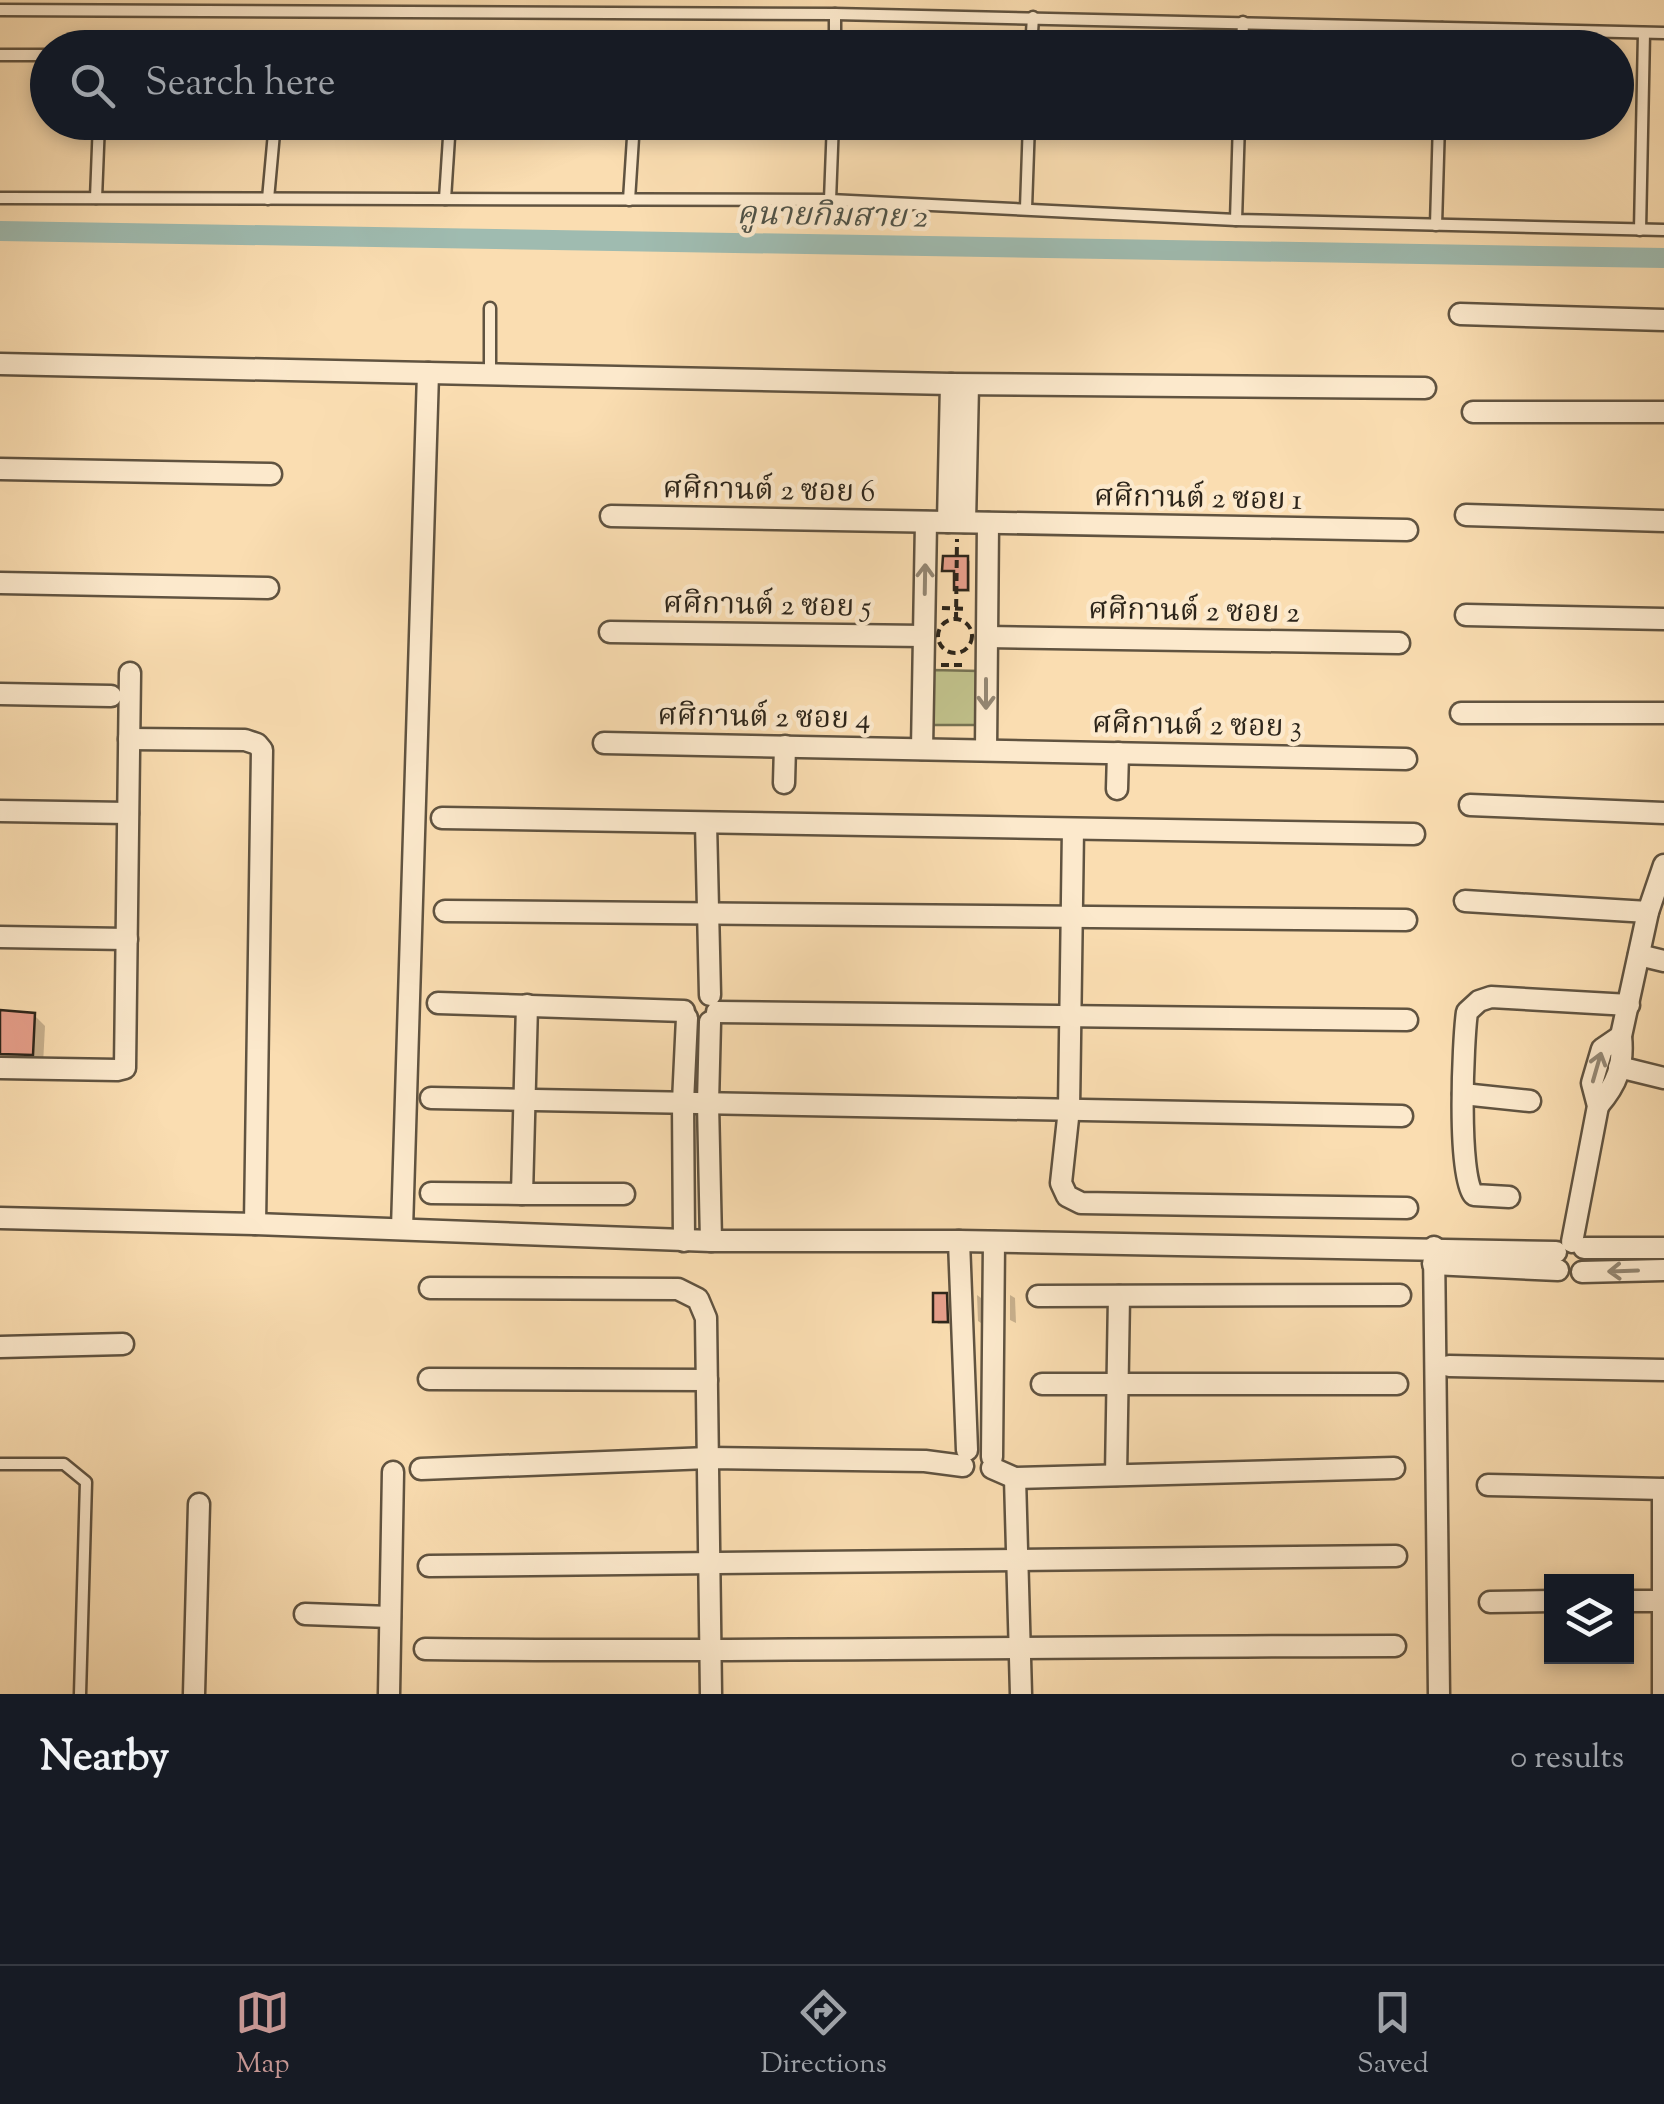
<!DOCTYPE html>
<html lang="en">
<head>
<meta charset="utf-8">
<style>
	body { margin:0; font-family:"Sorts Mill Goudy","Noto Serif Thai",serif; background:#242831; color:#f1f3f6 }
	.controls { position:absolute; right:30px; bottom:30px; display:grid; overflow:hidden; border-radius:0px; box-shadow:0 5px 15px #0003 }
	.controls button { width:90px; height:90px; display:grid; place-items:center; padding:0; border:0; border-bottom:2px solid #363941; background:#171b24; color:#f1f3f6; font:50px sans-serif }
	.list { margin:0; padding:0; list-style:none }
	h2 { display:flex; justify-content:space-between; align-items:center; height:130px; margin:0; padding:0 40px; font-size:42px }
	h2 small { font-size:32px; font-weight:400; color:#9ea1a6 }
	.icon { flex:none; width:55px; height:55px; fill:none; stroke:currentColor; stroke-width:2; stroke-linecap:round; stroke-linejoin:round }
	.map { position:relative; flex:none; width:1664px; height:1694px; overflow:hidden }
	.search { position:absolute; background:#171b24; box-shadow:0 5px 15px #0003; left:30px; right:30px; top:30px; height:110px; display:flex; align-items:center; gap:25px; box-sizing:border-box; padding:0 35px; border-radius:55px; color:#9ea1a6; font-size:38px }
	.sheet { height:270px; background:#171b24 }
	nav { display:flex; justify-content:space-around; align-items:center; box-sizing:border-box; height:140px; border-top:2px solid #363941; background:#171b24; font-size:28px; color:#9ea1a6 }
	nav a { display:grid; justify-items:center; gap:5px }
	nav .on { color:#c59692 }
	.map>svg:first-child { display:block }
</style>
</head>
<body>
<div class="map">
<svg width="1664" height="1694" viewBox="0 0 1664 1694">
	<rect width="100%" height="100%" fill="#faddb1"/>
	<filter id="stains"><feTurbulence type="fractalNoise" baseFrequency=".002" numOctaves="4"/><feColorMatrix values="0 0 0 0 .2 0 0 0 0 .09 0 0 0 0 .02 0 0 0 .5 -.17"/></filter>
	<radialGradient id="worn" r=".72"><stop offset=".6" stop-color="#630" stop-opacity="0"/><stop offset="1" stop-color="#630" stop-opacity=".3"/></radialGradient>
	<path fill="#c0c08a" stroke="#767252" stroke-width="2.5" d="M932 670 979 671 978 725H931Z"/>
	<g fill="#0003">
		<path d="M967 559 970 561V592H959L956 573 945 570Z"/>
		<path d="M0 1013 34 1015 45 1026 43 1065 0 1064Z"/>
		<path d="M977 1295 981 1298V1323L978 1321Z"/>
		<path d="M1010 1295 1015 1298 1016 1323 1010 1320Z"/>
		<path d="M946 1296 950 1324H938L936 1321Z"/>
	</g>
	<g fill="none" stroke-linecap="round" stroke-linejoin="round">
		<path stroke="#9fbbb0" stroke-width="20" d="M0 231 1664 258"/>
	</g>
	<g fill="#e79f8b" stroke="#2d251a" stroke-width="2.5">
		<path d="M943 556H968V590H954V571H942Z"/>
		<path d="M0 1010 35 1013 33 1055 0 1054Z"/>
		<path d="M933 1293H947L948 1322H933Z"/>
	</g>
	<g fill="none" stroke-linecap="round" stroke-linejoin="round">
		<g stroke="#605340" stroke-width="15">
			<g id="lane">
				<path d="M0 10 835 14 1664 33"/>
				<path d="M835 48V14"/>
				<path d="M1031 48 1033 17"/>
				<path d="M1242 48 1243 22"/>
				<path d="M1441 48 1442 28"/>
				<path d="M0 55H48"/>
				<path d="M0 198 830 200 1236 220 1664 230"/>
				<path d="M96 198 99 122"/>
				<path d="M268 199 275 122"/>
				<path d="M445 199 450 122"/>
				<path d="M629 200 634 122"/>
				<path d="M830 200 833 122"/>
				<path d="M1026 208 1029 122"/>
				<path d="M1236 220 1239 122"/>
				<path d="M1436 225 1439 122"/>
				<path d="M1640 230 1644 33"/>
				<path d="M490 374V308"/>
				<path d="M0 1464H64L86 1482 80 1694"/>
			</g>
		</g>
		<g stroke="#605340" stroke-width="25">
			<g id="street">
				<path d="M1460 314 1664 320"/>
				<path d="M0 364 951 384 1425 388"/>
				<path d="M1473 412H1664"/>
				<path d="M0 469 271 474"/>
				<path d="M1466 515 1664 521"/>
				<path d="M611 516 1407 530"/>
				<path d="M948 522 951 384"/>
				<path d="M965 522 968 385"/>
				<path d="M0 583 268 588"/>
				<path d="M1466 615 1664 619"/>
				<path d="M610 632 924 636"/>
				<path d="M987 637 1399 643"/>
				<path d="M0 694 111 696"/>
				<path d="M1461 713H1664"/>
				<path d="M129 739 245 740 257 744 262 750 255 1224"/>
				<path d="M604 743 1406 759"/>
				<path d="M922 749 926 522"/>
				<path d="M986 750 988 523"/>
				<path d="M784 783 785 746"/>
				<path d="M1117 789 1118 753"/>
				<path d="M1470 805 1664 813"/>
				<path d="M0 811 128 813"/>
				<path d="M442 818 1414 834"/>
				<path d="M706 823 710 995"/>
				<path d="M1073 829 1069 1109 1061 1183 1067 1196 1081 1203 1407 1208"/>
				<path d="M1465 901 1648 912"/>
				<path d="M445 911 1406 920"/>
				<path d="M0 937 127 939"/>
				<path d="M1639 955 1664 961"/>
				<path d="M438 1003 684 1011"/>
				<path d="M717 1012 1407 1020"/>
				<path d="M710 1022 708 1103 711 1241"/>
				<path d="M1619 1067 1664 1078"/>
				<path d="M0 1068 117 1070 125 1068 130 673"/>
				<path d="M1463 1094 1530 1101"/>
				<path d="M431 1098 1402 1116"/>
				<path d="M1598 1106C1617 1084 1624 1066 1621 1036L1648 912 1664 865"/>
				<path d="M431 1193 522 1194 527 1005"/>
				<path d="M522 1194H624"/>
				<path d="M1509 1197 1474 1195C1457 1177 1463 1041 1467 1012L1479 1001 1491 997 1629 1005"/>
				<path d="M0 1218 255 1224 711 1241H959L1556 1252"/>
				<path d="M402 1229 428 373"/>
				<path d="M684 1241 683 1102 687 1018"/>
				<path d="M959 1241 967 1450"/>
				<path d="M1572 1242 1598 1106 1592 1083 1602 1049 1621 1036"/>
				<path d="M1434 1247 1439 1694"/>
				<path d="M1584 1248H1664"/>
				<path d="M1433 1264 1558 1270"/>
				<path d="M1582 1272 1664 1270"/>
				<path d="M430 1288 678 1289 698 1299 706 1318 711 1694"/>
				<path d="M1038 1296 1400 1295"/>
				<path d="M0 1347 123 1344"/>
				<path d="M1449 1366 1664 1370"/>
				<path d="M429 1379 707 1380"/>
				<path d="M1042 1384H1397"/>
				<path d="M992 1457 994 1242"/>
				<path d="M992 1468 1015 1478 1394 1468"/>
				<path d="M421 1469 709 1458 925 1461 963 1466"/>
				<path d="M1116 1475 1119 1296"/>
				<path d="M1015 1478 1021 1694"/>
				<path d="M1488 1485 1664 1489"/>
				<path d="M429 1566 1396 1556"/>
				<path d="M1626 1601H1664"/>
				<path d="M1490 1602 1552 1601"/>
				<path d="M305 1614 390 1617"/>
				<path d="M425 1649C749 1653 1072 1646 1395 1646"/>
				<path d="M194 1694 199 1504"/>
				<path d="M389 1694 393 1472"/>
				<path d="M1663 1694V1489"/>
			</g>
		</g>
		<g stroke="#2d251a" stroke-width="4" stroke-dasharray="8 5" stroke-linecap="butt">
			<path d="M942 608 967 609"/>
			<circle cx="955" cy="636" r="17"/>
			<path d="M956 620 957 539"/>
			<path d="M941 665H967"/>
		</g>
		<use href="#lane" stroke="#fce9cc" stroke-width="10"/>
		<use href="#street" stroke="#fce9cc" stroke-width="20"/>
	</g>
	<defs><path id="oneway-shaft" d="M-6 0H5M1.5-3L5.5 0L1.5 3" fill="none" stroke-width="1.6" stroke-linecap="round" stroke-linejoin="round" transform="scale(2.5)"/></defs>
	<g stroke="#948773">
		<use href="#oneway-shaft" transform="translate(925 579) rotate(-89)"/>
		<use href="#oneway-shaft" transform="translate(986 694) rotate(90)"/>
		<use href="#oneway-shaft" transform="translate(1597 1067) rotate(-74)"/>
		<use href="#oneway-shaft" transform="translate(1623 1271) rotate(178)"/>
	</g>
	<g text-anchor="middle" stroke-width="9" stroke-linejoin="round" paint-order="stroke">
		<g font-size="30" fill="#2d251a" stroke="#fce9cc">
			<text transform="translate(769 489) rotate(1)" y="10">ศศิกานต์ 2 ซอย 6</text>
			<text transform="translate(1198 497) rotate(1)" y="10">ศศิกานต์ 2 ซอย 1</text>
			<text transform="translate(767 604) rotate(1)" y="10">ศศิกานต์ 2 ซอย 5</text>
			<text transform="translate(1194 610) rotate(1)" y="10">ศศิกานต์ 2 ซอย 2</text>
			<text transform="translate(764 716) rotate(1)" y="10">ศศิกานต์ 2 ซอย 4</text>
			<text transform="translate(1197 724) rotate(1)" y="10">ศศิกานต์ 2 ซอย 3</text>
		</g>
		<g font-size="32" font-style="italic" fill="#4f5247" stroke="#fce9cc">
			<text transform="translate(832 214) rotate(1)" y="11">คูนายกิมสาย 2</text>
		</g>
	</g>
	<rect width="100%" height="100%" filter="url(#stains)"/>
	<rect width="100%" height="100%" fill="url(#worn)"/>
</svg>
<div class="controls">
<button><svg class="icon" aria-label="layers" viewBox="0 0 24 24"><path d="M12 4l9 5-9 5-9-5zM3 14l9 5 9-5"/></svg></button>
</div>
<div class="search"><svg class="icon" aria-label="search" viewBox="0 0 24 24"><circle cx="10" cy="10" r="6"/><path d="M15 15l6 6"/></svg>Search here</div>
</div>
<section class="sheet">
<h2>Nearby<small>0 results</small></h2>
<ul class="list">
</ul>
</section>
<nav>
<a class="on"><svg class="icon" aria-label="map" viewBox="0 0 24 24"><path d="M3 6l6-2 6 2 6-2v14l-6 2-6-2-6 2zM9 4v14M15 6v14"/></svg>Map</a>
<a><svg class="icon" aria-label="directions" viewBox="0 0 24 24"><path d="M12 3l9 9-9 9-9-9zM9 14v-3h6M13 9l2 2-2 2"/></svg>Directions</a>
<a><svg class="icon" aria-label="saved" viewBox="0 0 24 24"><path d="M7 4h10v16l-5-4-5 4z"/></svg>Saved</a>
</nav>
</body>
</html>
